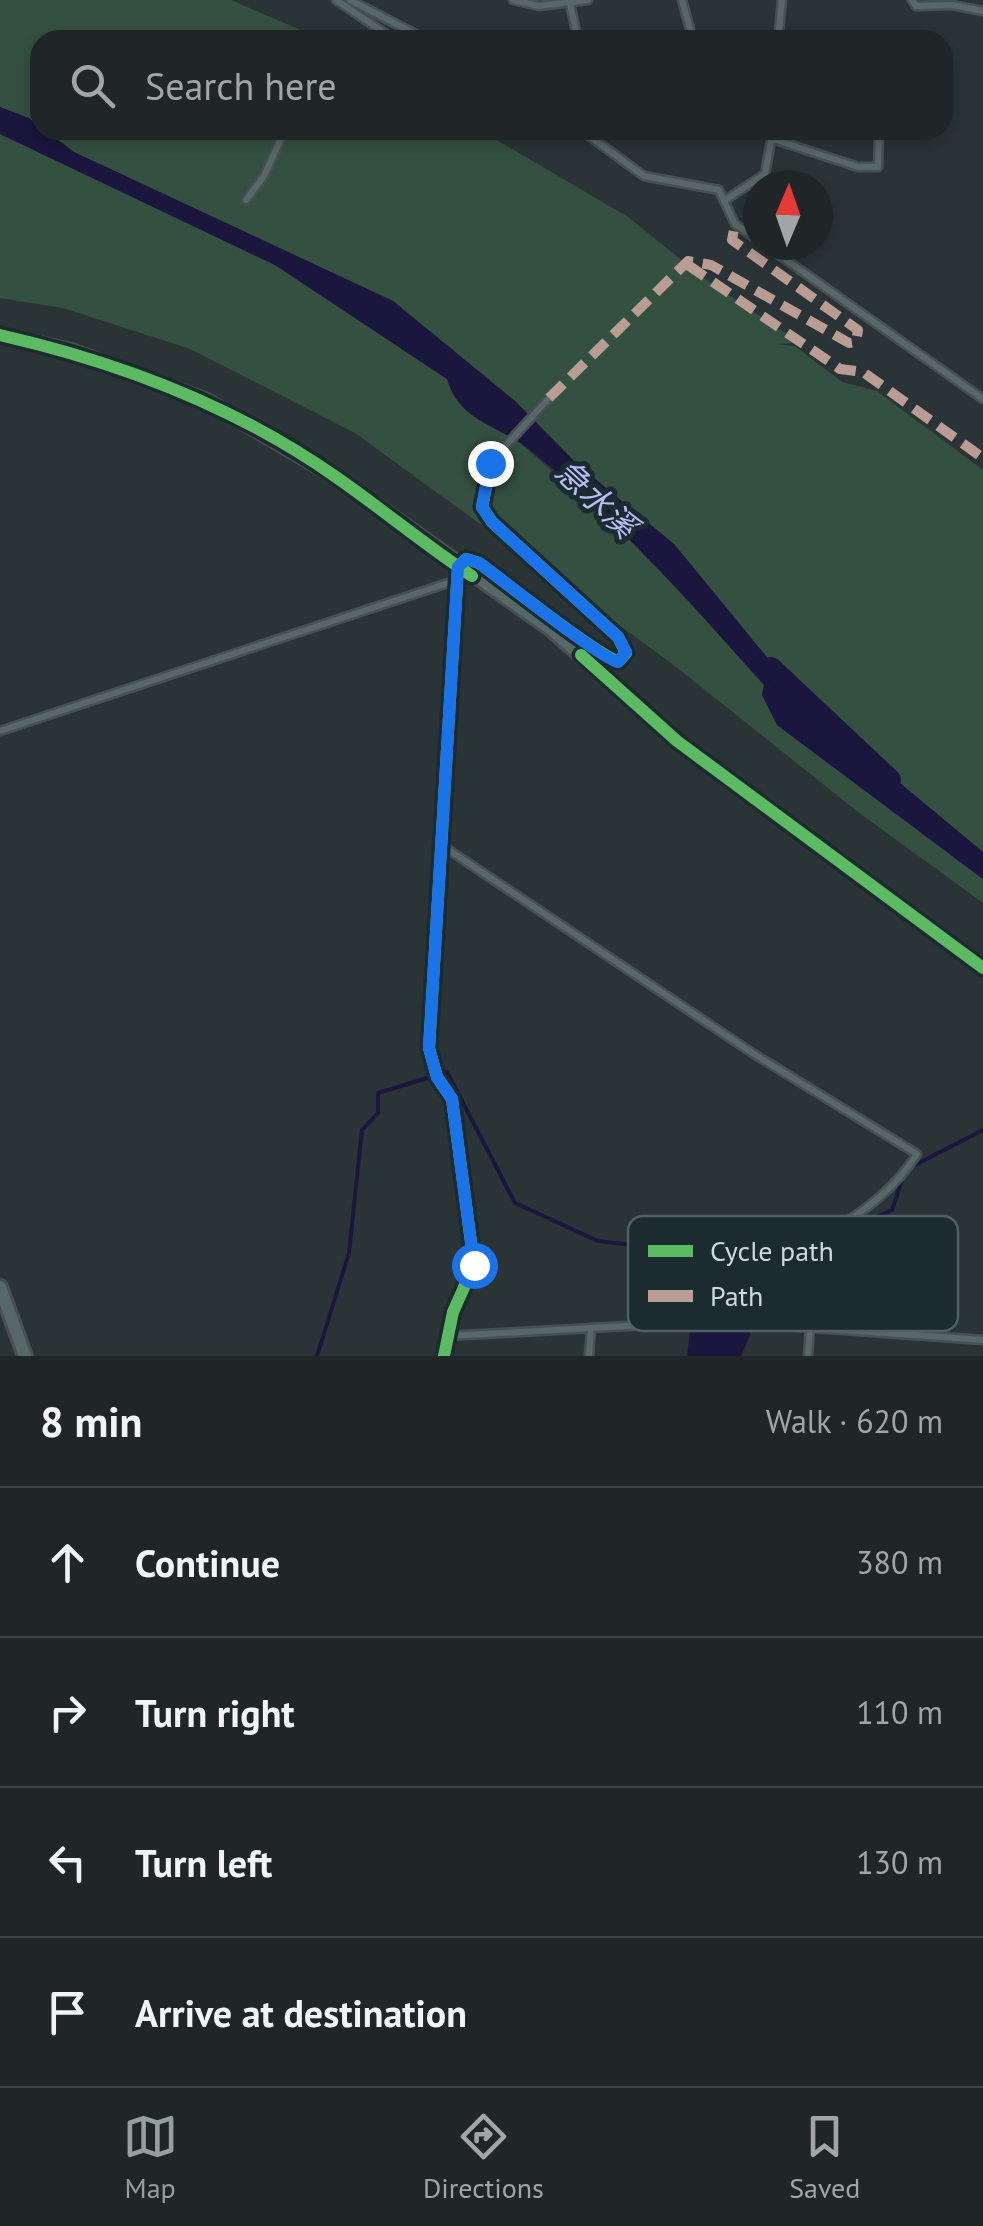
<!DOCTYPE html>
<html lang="en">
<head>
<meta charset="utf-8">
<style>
	body { margin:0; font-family:"PT Sans","Noto Sans TC",sans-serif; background:#282e30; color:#f1f3f6 }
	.compass { position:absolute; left:743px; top:170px; width:90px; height:90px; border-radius:50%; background:#202628; box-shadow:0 5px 15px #0003; rotate:2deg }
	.stop { position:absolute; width:30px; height:30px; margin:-22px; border:8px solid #1a73e8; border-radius:50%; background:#fff }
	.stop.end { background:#1a73e8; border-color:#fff; box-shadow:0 2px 10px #0008 }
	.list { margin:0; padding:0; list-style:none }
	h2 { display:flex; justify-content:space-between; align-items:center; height:130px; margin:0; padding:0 40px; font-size:42px }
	h2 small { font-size:32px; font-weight:400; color:#a2a5a8 }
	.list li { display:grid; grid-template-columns:65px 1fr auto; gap:30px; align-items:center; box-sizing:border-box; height:150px; padding:0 40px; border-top:2px solid #3d4345 }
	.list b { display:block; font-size:38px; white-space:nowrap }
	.list em { font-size:32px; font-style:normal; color:#a2a5a8 }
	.icon { flex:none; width:55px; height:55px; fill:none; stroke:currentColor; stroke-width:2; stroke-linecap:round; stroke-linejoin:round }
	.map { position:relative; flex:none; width:983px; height:1356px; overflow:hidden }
	.search { position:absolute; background:#202628; box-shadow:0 5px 15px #0003; left:30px; right:30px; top:30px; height:110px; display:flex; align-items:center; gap:25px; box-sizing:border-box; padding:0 35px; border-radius:30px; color:#a2a5a8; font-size:38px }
	.sheet { height:730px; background:#202628 }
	nav { display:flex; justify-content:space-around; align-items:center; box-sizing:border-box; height:140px; border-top:2px solid #3d4345; background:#202628; font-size:28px; color:#a2a5a8 }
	nav a { display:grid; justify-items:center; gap:5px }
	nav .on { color:#959ea1 }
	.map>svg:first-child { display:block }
</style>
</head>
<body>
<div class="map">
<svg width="983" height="1356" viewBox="0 0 983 1356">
	<rect width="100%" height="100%" fill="#2a3336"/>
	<g fill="#335040">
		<path d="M0 0H231L324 40H40V126L0 107Z"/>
		<path d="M45 130H480L628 217 704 278 800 343 775 344 795 346 842 382 877 391 983 470V852L806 705 674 544 578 465 515 401 393 301 74 152Z"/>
		<path d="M0 134 275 265 447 379 652 559 764 685 777 725 983 879V903L858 812 671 663 355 433 190 349 63 308 0 298Z"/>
	</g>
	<g fill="#1b163d">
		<path d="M0 107 29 118 74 152 393 301 515 401 578 465 674 544 806 705 983 852V879L777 725 762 695 764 685C690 602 617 520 530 450 499 425 459 422 447 379L275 265 0 134Z"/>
		<path d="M703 1305 723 1306 750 1317V1336L741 1356H687L692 1314Z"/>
	</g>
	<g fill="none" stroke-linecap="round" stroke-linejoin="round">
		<g stroke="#1b163d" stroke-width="4">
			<path d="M440 1074 447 1072 515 1203 598 1241 668 1249 685 1285 712 1270 732 1277 742 1267 746 1253 784 1258 892 1210 903 1177"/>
			<path d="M911 1167 983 1130"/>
			<path d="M317 1356 349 1253 362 1130 378 1113V1093L431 1077"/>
		</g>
		<path stroke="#1b163d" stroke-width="22" d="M771 668 890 780"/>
		<g stroke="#495053" stroke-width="11">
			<g id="lane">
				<path d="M336 0 395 40"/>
				<path d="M350 0 427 40"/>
				<path d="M513 0 539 6 588 0"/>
				<path d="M682 0 693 40"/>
				<path d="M912 0 916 6 952 5 983 11"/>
				<path d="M570 4 578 40"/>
				<path d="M778 40 782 0"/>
				<path d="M581 130 644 176 719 190 735 224 758 240"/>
				<path d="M773 139 858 167H878L879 130"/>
				<path d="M246 200 264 176 285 130"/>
				<path d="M724 201 765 174 773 130"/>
				<path d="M765 245 983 399"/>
				<path d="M491 462 549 398"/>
				<path d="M0 731 454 581"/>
				<path d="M440 844 754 1054 917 1154C897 1186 863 1214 829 1231 809 1241 790 1244 773 1259L769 1310 774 1325 983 1340"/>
				<path d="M448 1336 680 1323"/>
				<path d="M589 1356 591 1328"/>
				<path d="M808 1356 810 1328"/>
			</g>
		</g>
		<g stroke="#495053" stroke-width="18">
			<g id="street">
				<path d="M0 335 71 351 207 401 333 475 551 629 677 741 983 968"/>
				<path d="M0 1287 25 1356"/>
				<path d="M444 1356 453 1312 474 1265 452 1099 437 1077 429 1048 458 567 466 559 479 563C503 580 601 659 619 661L626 653 618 637 492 522 482 507 491 463"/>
			</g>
		</g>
		<use href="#lane" stroke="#566968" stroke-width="6"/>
		<use href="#street" stroke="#566968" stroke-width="12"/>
		<g stroke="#b99d93" stroke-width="10" stroke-dasharray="20 10" stroke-linecap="butt">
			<path d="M688 265 840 369 863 372 983 458"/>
			<path d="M549 398 688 261 711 265 849 343 856 342 858 330 732 240 735 224"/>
		</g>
		<g stroke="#1c2b2f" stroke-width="19">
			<g id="cycleway">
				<path d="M0 335C119 362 235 406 336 477 382 509 425 545 472 576"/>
				<path d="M581 655 677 741 983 968"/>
				<path d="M444 1356 453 1312 474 1265 452 1099 437 1077 429 1048 458 567 466 559 479 563C503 580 601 659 619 661L626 653 618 637 492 522 482 507 491 463"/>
			</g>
		</g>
		<use href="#cycleway" stroke="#5cba63" stroke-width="12"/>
	</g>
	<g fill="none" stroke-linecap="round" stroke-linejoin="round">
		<path stroke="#1a73e8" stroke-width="12" d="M474 1265 452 1099 437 1077 429 1048 458 567 466 559 479 563C503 580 601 659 618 662L626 652 618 637 492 522 482 507 490 463"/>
	</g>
	<g text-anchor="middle" stroke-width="10" stroke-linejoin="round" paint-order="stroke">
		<g font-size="32" font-style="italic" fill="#bbbcfa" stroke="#1c2b2f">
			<text transform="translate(596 499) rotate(43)" y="11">急水溪</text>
		</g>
	</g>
	<rect x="628" y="1216" width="330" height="115" rx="15" fill="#1c2b2f" stroke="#525f63" stroke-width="2.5"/>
	<rect x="648" y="1245" width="45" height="12" fill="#5cba63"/>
	<rect x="648" y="1290" width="45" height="12" fill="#b99d93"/>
	<g font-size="28" fill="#cfd8db">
		<text x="710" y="1261">Cycle path</text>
		<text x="710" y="1306">Path</text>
	</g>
</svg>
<svg class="compass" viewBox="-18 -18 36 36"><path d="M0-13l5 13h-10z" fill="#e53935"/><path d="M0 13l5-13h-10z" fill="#a2a5a8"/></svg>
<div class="stop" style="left:474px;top:1265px"></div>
<div class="stop end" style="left:490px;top:463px"></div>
<div class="search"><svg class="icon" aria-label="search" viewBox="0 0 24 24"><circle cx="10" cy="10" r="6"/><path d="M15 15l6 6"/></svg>Search here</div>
</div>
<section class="sheet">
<h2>8 min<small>Walk · 620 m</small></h2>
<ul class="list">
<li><svg class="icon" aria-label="ahead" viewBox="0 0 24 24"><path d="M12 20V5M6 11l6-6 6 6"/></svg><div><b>Continue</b></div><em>380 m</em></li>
<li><svg class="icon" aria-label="right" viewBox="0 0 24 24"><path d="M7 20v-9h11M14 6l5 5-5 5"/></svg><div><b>Turn right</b></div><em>110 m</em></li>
<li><svg class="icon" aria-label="left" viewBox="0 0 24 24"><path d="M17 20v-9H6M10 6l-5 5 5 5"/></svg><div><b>Turn left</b></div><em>130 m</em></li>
<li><svg class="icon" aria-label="arrive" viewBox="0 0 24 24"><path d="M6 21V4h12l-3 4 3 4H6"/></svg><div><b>Arrive at destination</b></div></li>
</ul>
</section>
<nav>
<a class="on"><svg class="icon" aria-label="map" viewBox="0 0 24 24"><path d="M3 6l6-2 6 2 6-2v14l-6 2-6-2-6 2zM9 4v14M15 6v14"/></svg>Map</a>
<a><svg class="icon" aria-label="directions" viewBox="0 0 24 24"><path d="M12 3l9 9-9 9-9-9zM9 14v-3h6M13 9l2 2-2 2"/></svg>Directions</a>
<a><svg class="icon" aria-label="saved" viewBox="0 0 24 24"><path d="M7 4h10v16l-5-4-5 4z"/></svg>Saved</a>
</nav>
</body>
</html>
